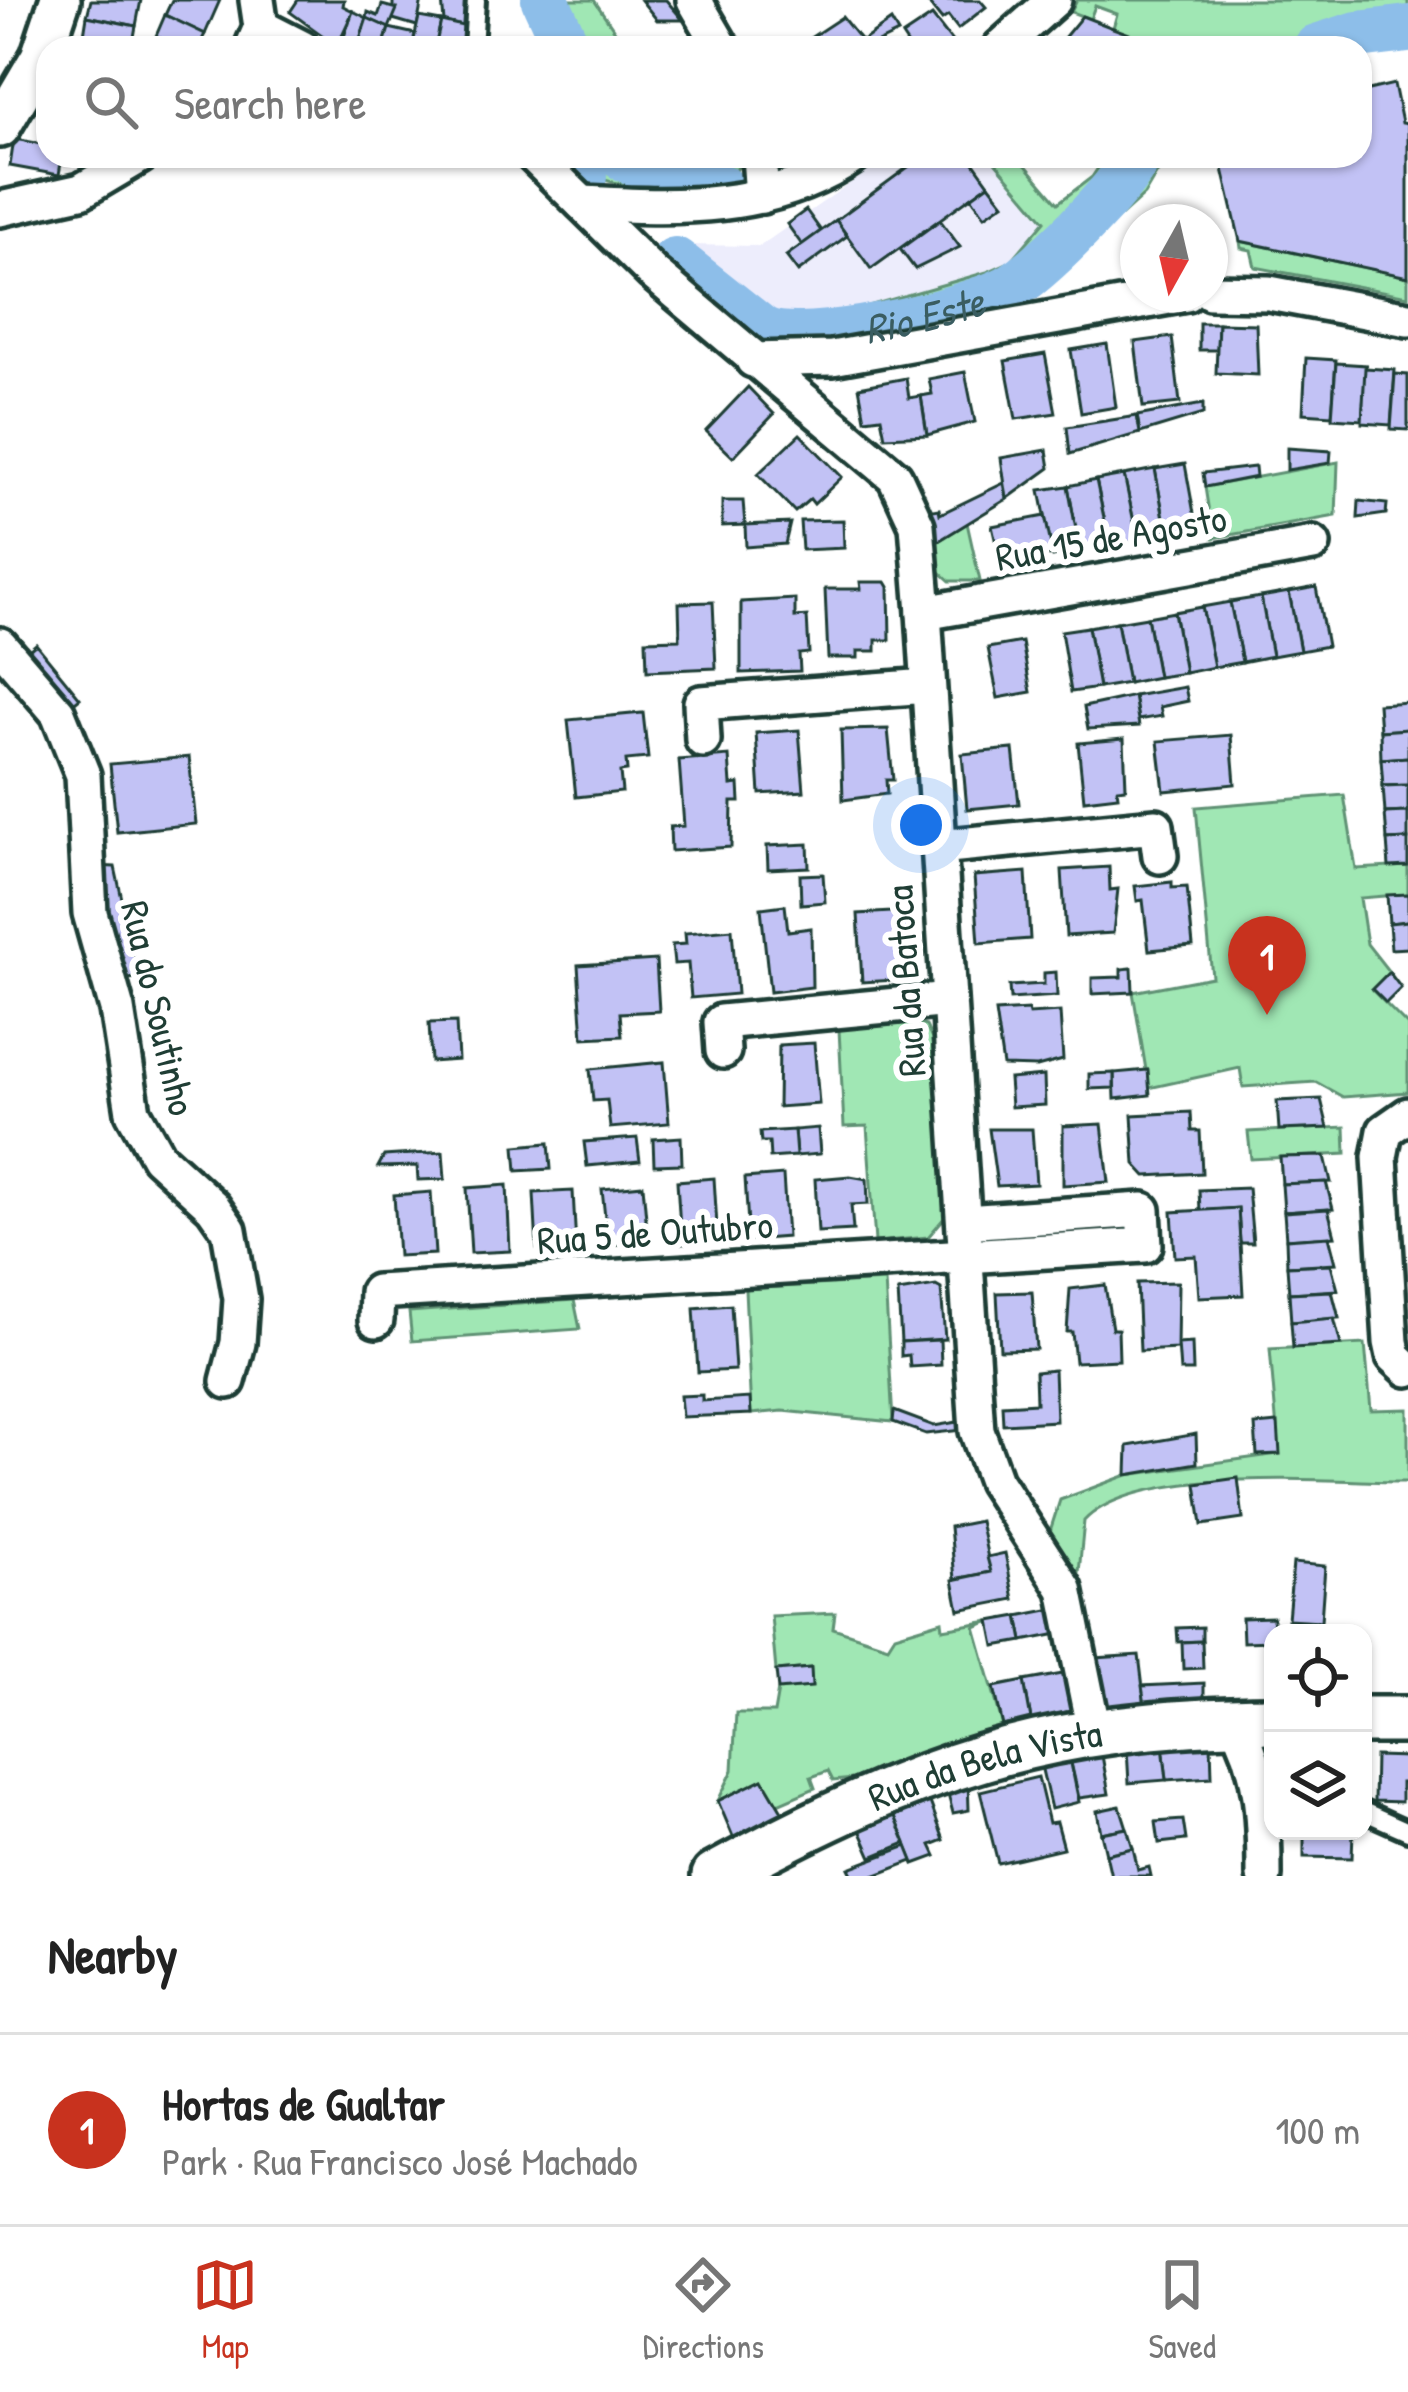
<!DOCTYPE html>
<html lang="en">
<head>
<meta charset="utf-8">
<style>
	body { margin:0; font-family:"Patrick Hand",sans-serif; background:#f6f6f6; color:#222 }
	.controls { position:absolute; right:36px; bottom:36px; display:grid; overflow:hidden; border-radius:24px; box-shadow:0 3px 9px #0004 }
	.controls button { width:108px; height:108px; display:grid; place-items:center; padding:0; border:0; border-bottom:3px solid #e0e0e0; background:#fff; color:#222; font:60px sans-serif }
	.compass { position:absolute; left:1120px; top:204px; width:108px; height:108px; border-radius:50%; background:#fff; box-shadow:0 3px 9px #0004; rotate:188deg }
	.you { position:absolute; left:921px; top:825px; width:42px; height:42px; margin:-30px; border:9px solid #fff; border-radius:50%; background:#1a73e8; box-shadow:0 0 0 18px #1a73e833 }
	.badge { display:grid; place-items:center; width:78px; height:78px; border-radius:50%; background:#c8321e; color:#fff; font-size:39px; font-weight:700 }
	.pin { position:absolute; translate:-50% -99px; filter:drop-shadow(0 3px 6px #0008) }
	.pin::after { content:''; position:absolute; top:63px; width:42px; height:36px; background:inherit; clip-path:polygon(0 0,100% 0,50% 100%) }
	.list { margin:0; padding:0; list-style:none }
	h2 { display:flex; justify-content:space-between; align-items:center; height:156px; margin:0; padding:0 48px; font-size:51px }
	h2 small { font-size:39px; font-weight:400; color:#767676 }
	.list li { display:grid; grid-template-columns:78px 1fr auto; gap:36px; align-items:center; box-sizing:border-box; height:192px; padding:0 48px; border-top:3px solid #e0e0e0 }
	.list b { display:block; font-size:45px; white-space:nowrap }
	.list p { margin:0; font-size:39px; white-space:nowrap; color:#767676 }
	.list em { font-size:39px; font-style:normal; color:#767676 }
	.icon { flex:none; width:66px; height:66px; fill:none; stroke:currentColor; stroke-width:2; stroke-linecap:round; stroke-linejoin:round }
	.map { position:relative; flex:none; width:1408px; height:1876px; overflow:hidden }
	.search { position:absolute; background:#fff; box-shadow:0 3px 9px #0004; left:36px; right:36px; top:36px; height:132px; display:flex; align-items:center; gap:30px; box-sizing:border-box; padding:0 42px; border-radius:36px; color:#767676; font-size:45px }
	.sheet { height:348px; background:#fff }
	nav { display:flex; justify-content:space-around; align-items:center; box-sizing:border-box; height:168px; border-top:3px solid #e0e0e0; background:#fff; font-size:33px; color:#767676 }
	nav a { display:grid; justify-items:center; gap:6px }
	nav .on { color:#c8321e }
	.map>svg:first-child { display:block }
</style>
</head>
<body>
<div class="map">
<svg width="1408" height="1876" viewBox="0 0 1408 1876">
	<rect width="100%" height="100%" fill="#fff"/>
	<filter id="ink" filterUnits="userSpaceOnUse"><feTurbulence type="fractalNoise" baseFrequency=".00833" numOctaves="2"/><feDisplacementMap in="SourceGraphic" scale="24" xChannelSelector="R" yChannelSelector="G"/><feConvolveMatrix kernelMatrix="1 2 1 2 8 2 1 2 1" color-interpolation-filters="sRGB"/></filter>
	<g filter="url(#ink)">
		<path fill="#ededfc" d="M889 156H990L1045 221 1011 261 987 272 820 320 794 322 754 305 683 245 760 246Z"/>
		<g fill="#a0e7b4" stroke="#609274" stroke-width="3">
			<path d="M533 0H594L619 37 606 48H549L545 16Z"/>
			<path d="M1077 0H1408V21L1337 33 1299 48H1156L1113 28 1117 14 1095 6 1090 19 1071 12Z"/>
			<path d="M557 156H649L661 162 674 156H744L726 189C685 195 584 187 557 156Z"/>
			<path d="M990 156H1018L1058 203 1092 177 1106 156H1130L1112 186 1006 279 822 328 774 327 672 248 683 245C726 280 762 324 820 320L987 272 1011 261 1045 221Z"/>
			<path d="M1145 156H1167L1144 195 1110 226 1098 213 1120 194Z"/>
			<path d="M1240 241 1408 277V296L1255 267 1251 250 1241 248Z"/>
			<path d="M1338 462 1336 516 1213 538 1205 487Z"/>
			<path d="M967 523 980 581H950L938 570 932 545Z"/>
			<path d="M1344 795 1356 869 1408 866V894L1360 898 1367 944 1389 972 1372 990 1408 1026V1092L1343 1097 1316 1082 1243 1087 1240 1068 1149 1088 1133 992 1212 977 1196 807Z"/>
			<path d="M912 1022 926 1026 932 1039 945 1217 928 1237 875 1242 867 1126 844 1127 839 1029Z"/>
			<path d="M1345 1127 1346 1154 1251 1159 1248 1132Z"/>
			<path d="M885 1281 893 1422 783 1411 751 1414 745 1289Z"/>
			<path d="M574 1300 580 1329 412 1341 409 1312Z"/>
			<path d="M1365 1344 1371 1410 1408 1409V1482C1332 1482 1138 1464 1084 1521L1078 1583 1050 1531 1060 1500 1127 1475 1279 1454 1270 1349Z"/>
			<path d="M835 1613 833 1628 888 1646 895 1635 942 1621 943 1629 990 1621 975 1627 1003 1726 853 1779 833 1781 828 1771 811 1777 815 1788 778 1804 762 1780 718 1801 733 1770 736 1713H774L778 1690 812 1687 810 1668 776 1671 771 1616Z"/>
		</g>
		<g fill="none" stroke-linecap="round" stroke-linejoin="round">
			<g stroke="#8dbee9" stroke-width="48">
				<path d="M545 0 567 48"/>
				<path d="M1317 48 1358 35 1408 29"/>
				<path d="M572 156 583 177"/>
				<path d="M622 156 662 174 721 188"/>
				<path id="s1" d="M675 261 762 330C802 351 966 311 1008 289 1040 271 1121 189 1138 156"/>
			</g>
		</g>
		<g fill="#c2c2f5" stroke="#1f3d34" stroke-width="3">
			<path d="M91 0H141L136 26 87 16Z"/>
			<path d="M172 0H220L205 34 165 15Z"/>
			<path d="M298 0H344L343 6 353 11 337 46 290 12Z"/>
			<path d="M393 0H422L417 26 393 19Z"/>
			<path d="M442 0H465L467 27 444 22Z"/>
			<path d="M641 0H666L683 20H657Z"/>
			<path d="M926 0H980L986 7 958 29 948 16 942 20Z"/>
			<path d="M382 5 397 9 389 28 367 18 368 12 378 16Z"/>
			<path d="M353 11 367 18 357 48H340Z"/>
			<path d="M165 15 205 34 198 48H182L156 36Z"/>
			<path d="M87 16 136 26 132 48 83 41Z"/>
			<path d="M932 16 957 48H910L902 36Z"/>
			<path d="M1082 16 1113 28 1159 45 1071 48 1063 39Z"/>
			<path d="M419 17 441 21 435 48H412Z"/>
			<path d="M842 17 867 48H782L792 43 795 48Z"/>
			<path d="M367 18 389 28 383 48H357Z"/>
			<path d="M441 21 467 27 463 48H435Z"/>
			<path d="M891 21 898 33 867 48 861 42Z"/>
			<path d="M389 28 415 34 412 48H383Z"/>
			<path d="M1394 84 1402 123 1408 124V277L1240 241 1220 156H1360V92Z"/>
			<path d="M14 139 48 145V156H62L59 175 10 166Z"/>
			<path d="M923 156H969L989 184 871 269 836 220Z"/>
			<path d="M989 184 1004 203 985 216 971 197Z"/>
			<path d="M806 210 821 231 802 245 787 224Z"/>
			<path d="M836 220 847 236 798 272 786 256Z"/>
			<path d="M940 220 960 247 915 269 900 249Z"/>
			<path d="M1199 323H1218L1217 350H1199Z"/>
			<path d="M1218 323 1256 324 1258 375 1216 373Z"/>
			<path d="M1172 337 1180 403 1143 407 1135 342Z"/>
			<path d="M1107 344 1116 407 1081 413 1071 350Z"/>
			<path d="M1045 354 1056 413 1016 419 1005 361Z"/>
			<path d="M1306 358 1336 360 1332 415 1303 413Z"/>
			<path d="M1336 363 1366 365 1362 420 1332 418Z"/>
			<path d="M1365 368 1395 370 1391 425 1362 423Z"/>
			<path d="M965 372 975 422 927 435 921 396 932 394 929 379Z"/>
			<path d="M1395 374 1408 375V430L1391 429Z"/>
			<path d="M906 378 909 398 921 396 927 435 885 437 881 417 865 419 859 387Z"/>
			<path d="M748 387 774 414 733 457 706 431Z"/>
			<path d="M1203 404V414L1140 433 1137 416Z"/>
			<path d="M1137 416 1140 433 1070 454 1067 427Z"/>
			<path d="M800 434 842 477 814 504 810 499 795 512 758 474Z"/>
			<path d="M1287 448 1331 451 1330 463 1287 470Z"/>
			<path d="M1047 450 1050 468 1007 499 1001 458Z"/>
			<path d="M1185 464 1197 530 1167 535 1155 469Z"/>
			<path d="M1255 467 1256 477 1205 487 1203 473Z"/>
			<path d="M1155 469 1167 535 1138 541 1124 475Z"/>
			<path d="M1124 475 1138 541 1110 546 1096 480Z"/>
			<path d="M1096 480 1110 546 1080 551 1068 486Z"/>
			<path d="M1004 483 1007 499 932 545 927 511 939 509 940 514Z"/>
			<path d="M1068 486 1080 551 1053 557 1040 490Z"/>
			<path d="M722 501H743L745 525 722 526Z"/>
			<path d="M1359 501 1387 504 1386 514 1358 518Z"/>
			<path d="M1045 516 1053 555 1001 565 992 526Z"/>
			<path d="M843 520 844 548 802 550 800 521Z"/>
			<path d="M790 523 785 544 746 547 745 525Z"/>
			<path d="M860 582H886L889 587 890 640H876V651H858V658H828L825 589H861Z"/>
			<path d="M1316 587 1327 646 1300 651 1289 592Z"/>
			<path d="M1289 592 1300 651 1272 656 1261 597Z"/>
			<path d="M1261 597 1272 656 1242 662 1230 602Z"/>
			<path d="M795 599V617L807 616 809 653 799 654 800 671 741 673V602Z"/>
			<path d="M713 602 716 668 647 671 646 640 680 639 679 603Z"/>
			<path d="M1230 602 1242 662 1214 667 1202 607Z"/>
			<path d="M1202 607 1214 667 1185 673 1174 612Z"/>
			<path d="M1174 612 1185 673 1158 677 1147 617Z"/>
			<path d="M1147 617 1158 677 1128 683 1117 622Z"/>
			<path d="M1117 622 1128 683 1099 688 1088 627Z"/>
			<path d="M1088 627 1099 688 1071 692 1061 631Z"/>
			<path d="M1022 642 1031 692 998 698 988 648Z"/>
			<path d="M36 644 80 698 66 709 22 656Z"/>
			<path d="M1185 687 1188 701 1160 707 1162 716 1138 720 1134 696Z"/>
			<path d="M1134 696 1139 726 1088 729 1084 707Z"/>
			<path d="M1408 702V729L1380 731 1378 704Z"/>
			<path d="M643 713 648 758 626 760 627 771 620 772 622 792 576 797 568 720Z"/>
			<path d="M888 729 893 780H886L887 794 843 800 841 730Z"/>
			<path d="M1408 729V757L1381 759 1380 731Z"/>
			<path d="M799 730 804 791 760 794 756 733Z"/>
			<path d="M1231 735 1235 784 1164 791 1158 741Z"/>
			<path d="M1124 739 1126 788 1117 789 1118 796 1084 800 1078 743Z"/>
			<path d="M1013 749 1019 804 967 809 962 754Z"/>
			<path d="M729 756 731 785 739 784 740 802H732L731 847 671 851 670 827 684 826 679 760Z"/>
			<path d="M189 757 196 824 117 832 110 764Z"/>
			<path d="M1408 757V785L1383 786 1381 759Z"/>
			<path d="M1408 785V812L1385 813 1383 786Z"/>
			<path d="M1408 812V839L1387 840 1385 813Z"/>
			<path d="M1408 839V866L1389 867 1387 840Z"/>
			<path d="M808 844 809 867 768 869 767 846Z"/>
			<path d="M94 866 115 867 139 977 115 982Z"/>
			<path d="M1109 867 1110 890 1118 889 1113 933 1066 936 1062 870Z"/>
			<path d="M1026 872 1030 939 979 943 974 876Z"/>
			<path d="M823 874 825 902 801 904 800 875Z"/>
			<path d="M1172 882V888L1187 887 1193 946 1149 950 1143 900 1137 901 1135 886Z"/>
			<path d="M1408 894V921L1389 923 1387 895Z"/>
			<path d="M785 905 788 931 811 928 812 987 770 992 761 908Z"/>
			<path d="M908 911 913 979 862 982 858 914Z"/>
			<path d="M1408 921V948L1391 949 1389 923Z"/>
			<path d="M732 929 737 994 691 998 688 963 674 964 672 945 686 944 685 933Z"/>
			<path d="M656 960 659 1011 620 1013 622 1036 583 1038 578 965Z"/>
			<path d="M1132 968 1133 992 1092 994V978L1121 977V969Z"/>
			<path d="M1056 972 1057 996 1010 999 1009 986 1044 984V973Z"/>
			<path d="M1389 972 1401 988 1386 1003 1372 989Z"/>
			<path d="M1028 1010 1029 1014 1060 1012 1063 1060 1037 1067 1003 1066 995 1012Z"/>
			<path d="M456 1022 458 1060 431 1062 429 1023Z"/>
			<path d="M814 1043 819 1104 778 1107 779 1045Z"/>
			<path d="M664 1062 669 1123 610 1128 607 1100 593 1101 590 1069Z"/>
			<path d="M1148 1070 1150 1095 1115 1099 1114 1073Z"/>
			<path d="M1114 1073V1088L1089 1089V1074Z"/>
			<path d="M1044 1076 1045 1105 1011 1107 1009 1079Z"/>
			<path d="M1321 1099 1328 1128 1279 1130 1277 1101Z"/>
			<path d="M1191 1112 1192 1131H1200L1202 1173 1146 1176 1135 1164 1132 1115Z"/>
			<path d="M1102 1124 1109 1182 1063 1185V1126Z"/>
			<path d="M818 1128 820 1154 796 1156 794 1130Z"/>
			<path d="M989 1129H1032L1036 1184 997 1186Z"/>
			<path d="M794 1130 796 1156 770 1158 769 1142H761L760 1132Z"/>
			<path d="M681 1137 682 1164 654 1165 653 1139Z"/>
			<path d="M637 1138 640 1161 587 1166 584 1142Z"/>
			<path d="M549 1143 551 1169 517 1171 515 1146Z"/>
			<path d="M443 1152 445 1179 418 1180 417 1166 378 1167 384 1156Z"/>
			<path d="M1325 1156 1331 1182 1282 1184 1280 1157Z"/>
			<path d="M783 1175 787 1237 749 1240 745 1178Z"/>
			<path d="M850 1176 867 1179 868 1204 851 1205 853 1230 818 1232 815 1179Z"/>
			<path d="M714 1178 718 1242 681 1244 677 1181Z"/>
			<path d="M1326 1182 1333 1209 1284 1212 1282 1184Z"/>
			<path d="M507 1185 510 1251 471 1253 467 1188Z"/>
			<path d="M643 1185 648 1241 608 1245 602 1189Z"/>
			<path d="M1248 1188 1253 1243H1240L1238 1208 1200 1211 1199 1190Z"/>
			<path d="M573 1191 576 1247 537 1249 534 1193Z"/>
			<path d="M431 1192 435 1254 398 1256 394 1195Z"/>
			<path d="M1238 1208 1243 1295 1199 1297 1196 1256 1175 1257 1172 1212Z"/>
			<path d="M1328 1209 1335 1236 1286 1239 1284 1212Z"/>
			<path d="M1329 1236 1336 1263 1287 1266 1286 1239Z"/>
			<path d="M1331 1264 1338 1290 1289 1293 1287 1266Z"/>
			<path d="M1178 1282 1177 1349 1140 1351 1137 1283Z"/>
			<path d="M1105 1285 1112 1329H1118L1119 1360 1075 1362 1072 1332H1067L1070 1289Z"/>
			<path d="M936 1286 941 1289 945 1339 901 1342 898 1292Z"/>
			<path d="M1332 1291 1339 1318 1291 1322 1289 1293Z"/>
			<path d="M1032 1292 1036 1349 1000 1350 997 1293Z"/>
			<path d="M731 1305 735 1370 698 1372 694 1308Z"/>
			<path d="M1334 1318 1341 1345 1293 1348 1291 1322Z"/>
			<path d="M940 1340 941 1365 910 1367 909 1355 901 1356V1342Z"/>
			<path d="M1192 1343 1193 1371H1180L1178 1344Z"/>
			<path d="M1054 1370 1056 1421 1003 1424 1002 1405 1036 1403 1035 1372Z"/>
			<path d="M702 1395V1401L750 1398 751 1414 682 1417 680 1396Z"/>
			<path d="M894 1411 934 1426 963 1421V1430L926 1434 893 1422Z"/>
			<path d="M1278 1423 1280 1454 1257 1455 1255 1425Z"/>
			<path d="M1196 1434 1197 1463 1127 1475 1128 1446Z"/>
			<path d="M1238 1478 1243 1519 1202 1525 1196 1484Z"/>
			<path d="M980 1521 991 1572 955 1579 950 1527Z"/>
			<path d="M1005 1553 1014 1599 959 1610 953 1580 991 1572 987 1557Z"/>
			<path d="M1293 1563 1325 1566 1321 1621 1288 1619Z"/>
			<path d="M1053 1609 1058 1634 1023 1641 1018 1616Z"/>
			<path d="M1018 1616 1023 1641 995 1646 990 1621Z"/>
			<path d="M1273 1617V1641L1243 1642 1242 1618Z"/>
			<path d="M1202 1627V1641L1178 1642 1177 1628Z"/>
			<path d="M1202 1641 1203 1668 1183 1669 1182 1642Z"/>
			<path d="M1139 1655 1145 1705 1107 1708 1096 1658Z"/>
			<path d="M811 1668 812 1687 778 1690 776 1671Z"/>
			<path d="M1068 1673 1075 1710 1031 1720 1024 1681Z"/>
			<path d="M1024 1681 1031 1720 1003 1726 994 1687Z"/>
			<path d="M1204 1683V1703L1145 1705 1142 1686Z"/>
			<path d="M1211 1744 1212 1777 1167 1780 1163 1746Z"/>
			<path d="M1163 1746 1167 1780 1129 1783 1127 1749Z"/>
			<path d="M1101 1750 1109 1794 1079 1798 1069 1754Z"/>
			<path d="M1069 1754 1079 1802 1051 1809 1040 1761Z"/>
			<path d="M1375 1756 1408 1757V1783H1401V1802L1374 1801Z"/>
			<path d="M1038 1777 1049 1823 1056 1822 1063 1848 998 1863 980 1791Z"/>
			<path d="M763 1779 783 1813 734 1839 718 1801Z"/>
			<path d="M968 1780 969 1810 953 1813 946 1787Z"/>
			<path d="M927 1794 944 1840 931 1845 936 1856 914 1864 892 1809Z"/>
			<path d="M1120 1806 1127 1828 1101 1833 1097 1811Z"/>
			<path d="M892 1809 906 1843 872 1857 857 1823Z"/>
			<path d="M1183 1820 1186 1840 1159 1843 1156 1822Z"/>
			<path d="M1127 1828 1133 1848 1106 1854 1101 1833Z"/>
			<path d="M1304 1831H1353L1352 1858 1304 1857Z"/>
			<path d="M907 1846 913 1861 874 1876H853L849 1868Z"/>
			<path d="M1133 1848 1138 1870 1149 1867 1151 1876H1111L1106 1854Z"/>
		</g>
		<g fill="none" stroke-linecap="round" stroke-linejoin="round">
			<g stroke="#1f3d34" stroke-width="26">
				<g id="service">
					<path d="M473 48 476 0"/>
					<path d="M1363 1811 1408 1831"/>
				</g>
			</g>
			<g stroke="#1f3d34" stroke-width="42">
				<g id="minor">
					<path d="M694 0 722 48"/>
					<path d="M261 27 302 48"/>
					<path d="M252 48 261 27 257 0"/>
					<path d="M1000 48 1054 0"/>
					<path d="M534 156 653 273 895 477 917 525 924 613 977 1431 995 1481 1065 1589 1094 1731"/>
					<path d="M759 156 762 196"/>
					<path d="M582 203C676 208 772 212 854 156"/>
					<path d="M0 209 81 191 140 156"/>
					<path d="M1210 292 1269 293 1408 319"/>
					<path d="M753 360 832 358 1186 294"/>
					<path d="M924 613 1313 544"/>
					<path d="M0 645 58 713 83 775 90 913 117 1009 133 1112 158 1157 213 1207 229 1230 241 1299 238 1343 228 1381"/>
					<path d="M703 740 701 703 928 686"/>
					<path d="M938 847 1156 826 1160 856"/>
					<path d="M723 1051 721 1022 949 1000"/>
					<path d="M1408 1115 1385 1131 1380 1157 1391 1342 1394 1356 1408 1369"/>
					<path d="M376 1320 377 1292 1145 1245 1143 1210 964 1222"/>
					<path d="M1235 1721C1263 1769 1264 1822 1264 1876"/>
				</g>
			</g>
			<g stroke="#1f3d34" stroke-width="48">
				<path id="tertiary" d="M0 127 41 57 60 0"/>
			</g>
			<g stroke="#1f3d34" stroke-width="54">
				<g id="secondary">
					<path d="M1363 1720H1408"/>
					<path id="s2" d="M715 1876C916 1767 1042 1722 1273 1720"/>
				</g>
			</g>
			<use href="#service" stroke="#fff" stroke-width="16"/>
			<use href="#minor" stroke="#fff" stroke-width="33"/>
			<use href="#tertiary" stroke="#fff" stroke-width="39"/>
			<use href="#secondary" stroke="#fff" stroke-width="45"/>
		</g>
	</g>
	<g text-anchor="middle" stroke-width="12" stroke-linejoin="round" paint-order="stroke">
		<g font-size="39" fill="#1f3d34" stroke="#fff">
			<text transform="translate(1111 537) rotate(-10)" y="14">Rua 15 de Agosto</text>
			<text transform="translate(905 981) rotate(-94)" y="14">Rua da Batoca</text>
			<text transform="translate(159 1008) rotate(77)" y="14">Rua do Soutinho</text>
			<text transform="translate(655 1232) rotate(-4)" y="14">Rua 5 de Outubro</text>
			<text dy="14" stroke="none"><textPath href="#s2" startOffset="294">Rua da Bela Vista</textPath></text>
		</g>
		<g font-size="42" font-style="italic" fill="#3a5d61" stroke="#fff">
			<text dy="15" stroke="none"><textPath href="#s1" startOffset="276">Rio Este</textPath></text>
		</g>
	</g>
</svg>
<div class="controls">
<button><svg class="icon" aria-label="locate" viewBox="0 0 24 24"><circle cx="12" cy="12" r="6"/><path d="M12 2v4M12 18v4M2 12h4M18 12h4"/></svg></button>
<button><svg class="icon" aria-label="layers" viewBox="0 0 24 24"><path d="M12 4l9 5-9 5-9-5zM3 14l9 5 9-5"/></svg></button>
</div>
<svg class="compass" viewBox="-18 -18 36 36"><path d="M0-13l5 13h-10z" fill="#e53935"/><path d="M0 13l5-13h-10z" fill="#767676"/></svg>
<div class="you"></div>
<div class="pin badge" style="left:1267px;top:1015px">1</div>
<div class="search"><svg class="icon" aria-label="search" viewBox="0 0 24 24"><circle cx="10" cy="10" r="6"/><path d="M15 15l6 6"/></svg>Search here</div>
</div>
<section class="sheet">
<h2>Nearby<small></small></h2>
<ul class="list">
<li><span class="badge">1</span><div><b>Hortas de Gualtar</b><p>Park · Rua Francisco José Machado</p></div><em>100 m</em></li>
</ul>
</section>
<nav>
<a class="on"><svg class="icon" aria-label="map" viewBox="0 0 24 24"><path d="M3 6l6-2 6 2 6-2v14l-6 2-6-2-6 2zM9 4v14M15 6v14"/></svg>Map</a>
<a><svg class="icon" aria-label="directions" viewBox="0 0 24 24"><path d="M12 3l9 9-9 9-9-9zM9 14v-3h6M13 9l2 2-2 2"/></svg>Directions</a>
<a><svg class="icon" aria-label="saved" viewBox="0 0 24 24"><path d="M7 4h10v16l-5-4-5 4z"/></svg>Saved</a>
</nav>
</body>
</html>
